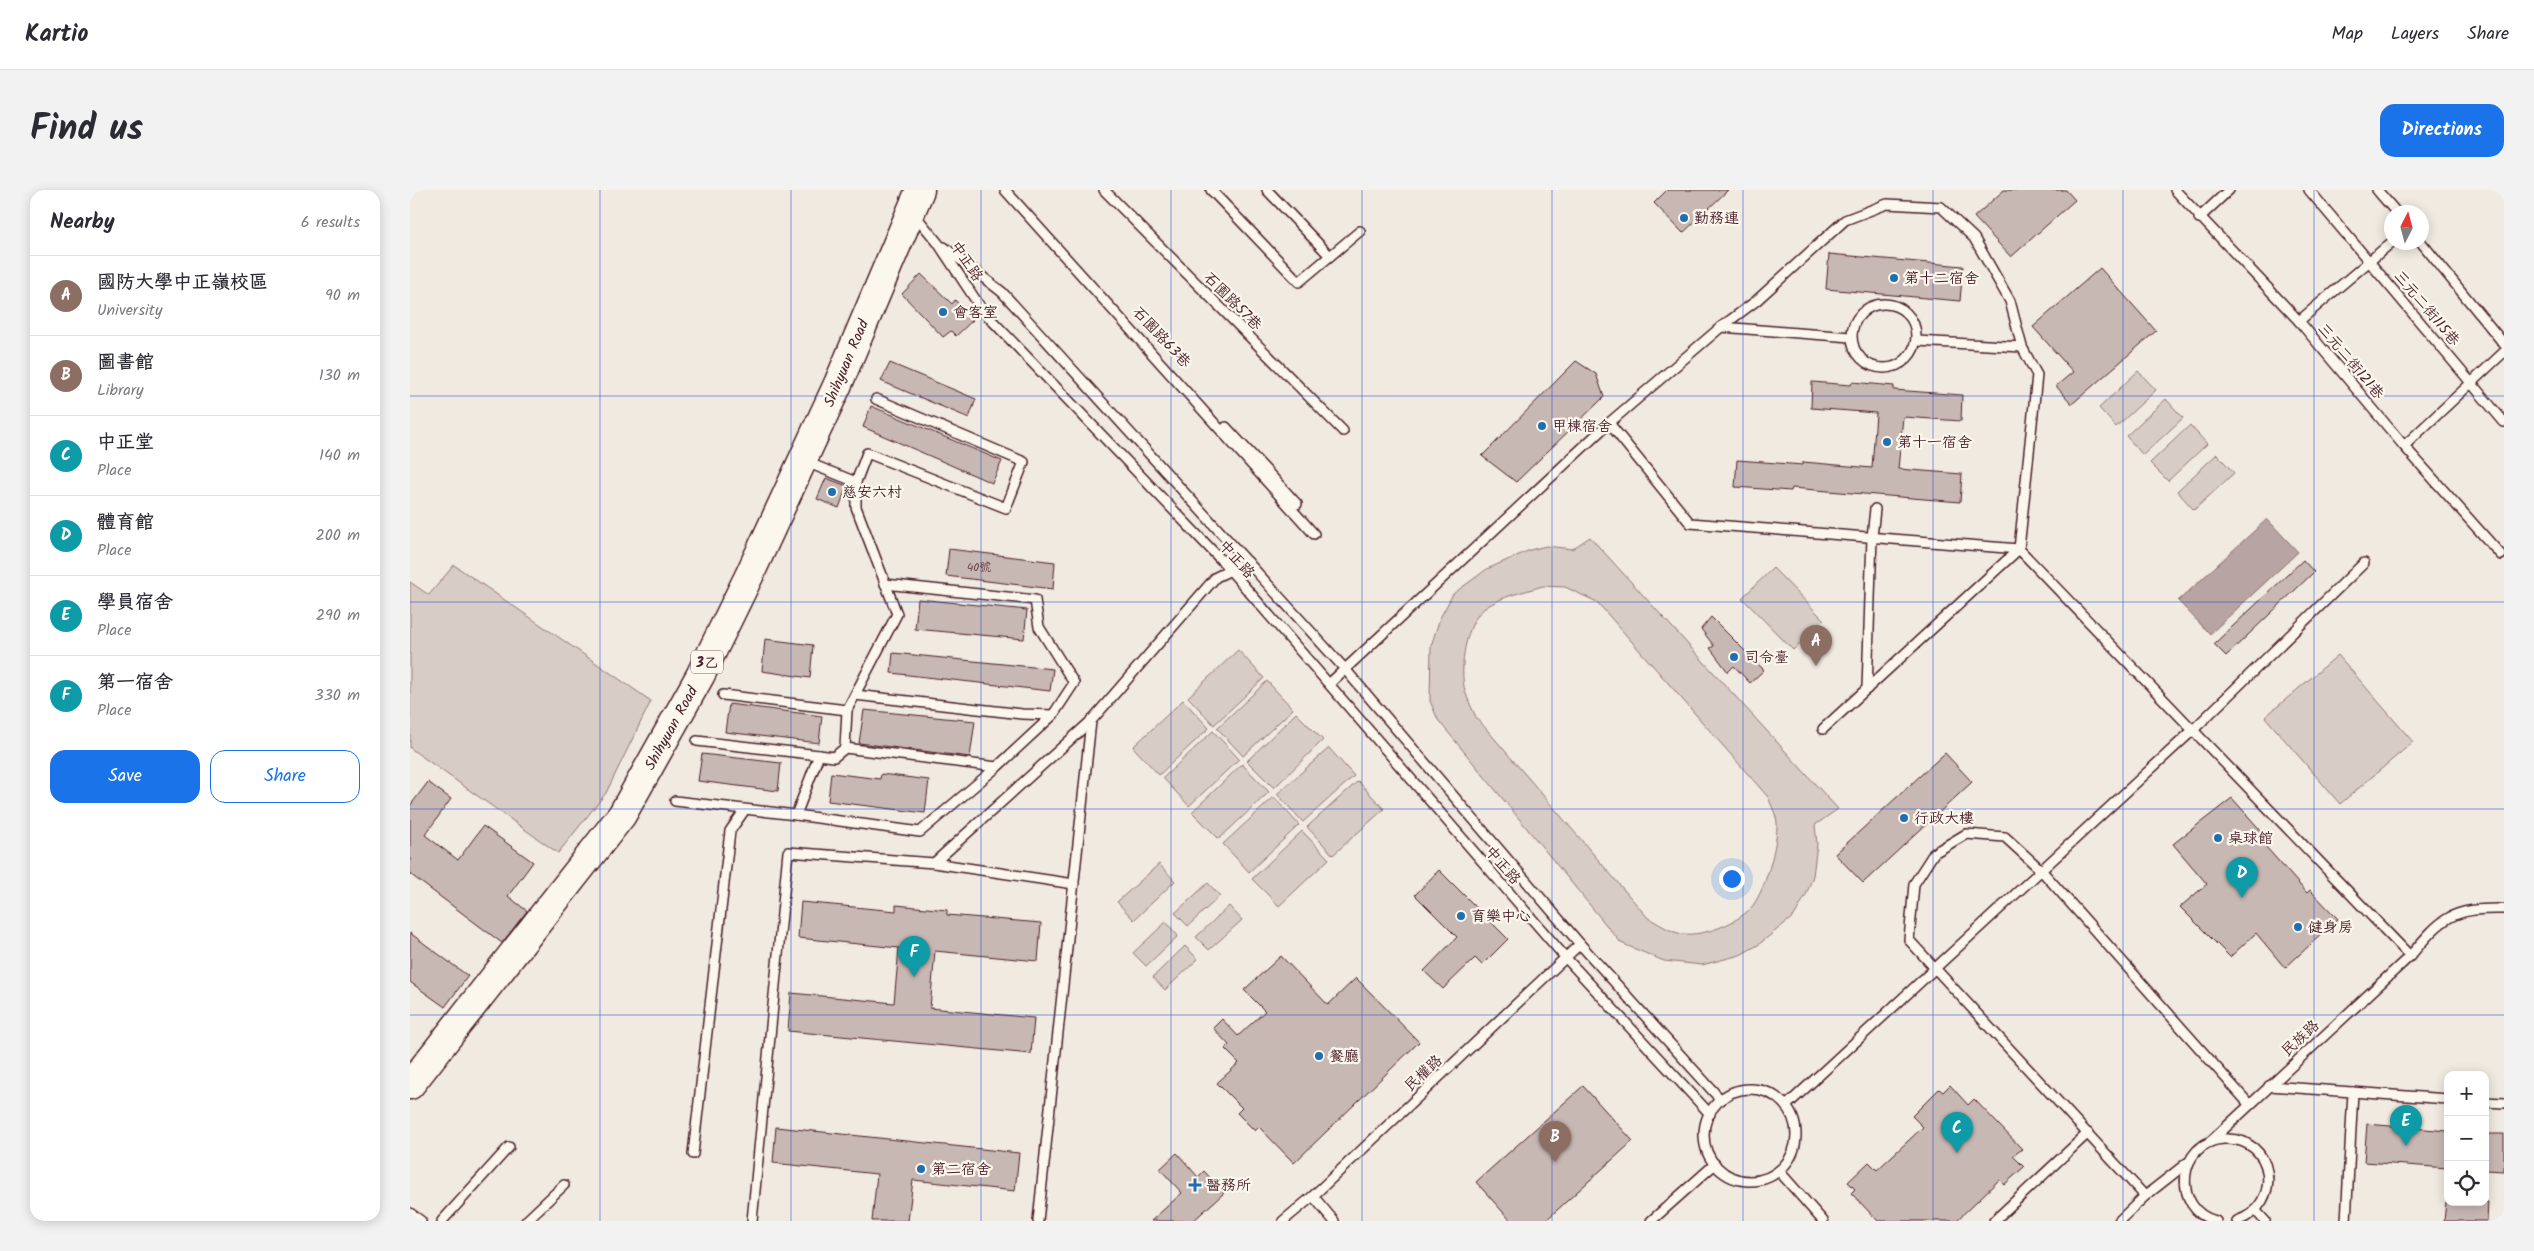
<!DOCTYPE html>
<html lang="en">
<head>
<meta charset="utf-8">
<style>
	body { margin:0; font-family:Kalam,"LXGW WenKai TC",sans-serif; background:#f2f2f3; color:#2b2b33 }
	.controls { position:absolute; right:15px; bottom:15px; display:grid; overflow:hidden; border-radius:10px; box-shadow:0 2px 12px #0003 }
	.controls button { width:45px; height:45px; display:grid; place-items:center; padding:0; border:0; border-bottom:1px solid #e1e1e2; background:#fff; color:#2b2b33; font:25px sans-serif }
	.compass { position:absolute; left:1974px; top:15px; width:45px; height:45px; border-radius:50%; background:#fff; box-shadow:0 2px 12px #0003; rotate:6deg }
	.you { position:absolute; left:1321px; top:688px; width:18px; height:18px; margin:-12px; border:4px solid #fff; border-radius:50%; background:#1a73e8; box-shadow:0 0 0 8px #1a73e833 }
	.badge { display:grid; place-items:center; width:32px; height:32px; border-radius:50%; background:#1a73e8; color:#fff; font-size:16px; font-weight:700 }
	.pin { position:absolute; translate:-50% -41px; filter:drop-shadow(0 1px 2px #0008) }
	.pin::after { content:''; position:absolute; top:26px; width:18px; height:15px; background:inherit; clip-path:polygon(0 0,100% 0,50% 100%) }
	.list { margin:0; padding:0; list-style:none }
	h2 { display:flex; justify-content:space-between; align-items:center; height:65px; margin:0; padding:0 20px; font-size:21px }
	h2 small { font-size:16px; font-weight:400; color:#7c7c81 }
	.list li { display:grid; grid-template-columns:32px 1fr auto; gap:15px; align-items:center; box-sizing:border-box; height:80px; padding:0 20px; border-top:1px solid #e1e1e2 }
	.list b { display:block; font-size:19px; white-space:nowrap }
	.list p { margin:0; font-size:16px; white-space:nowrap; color:#7c7c81 }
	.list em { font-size:16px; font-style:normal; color:#7c7c81 }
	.actions { display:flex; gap:10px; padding:15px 20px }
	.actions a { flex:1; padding:11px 0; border:1px solid #1a73e8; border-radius:15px; text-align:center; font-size:18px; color:#1a73e8 }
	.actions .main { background:#1a73e8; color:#fff }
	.icon { flex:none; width:28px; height:28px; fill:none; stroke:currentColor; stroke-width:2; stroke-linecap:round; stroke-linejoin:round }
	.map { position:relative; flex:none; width:2094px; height:1031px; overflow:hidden; border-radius:15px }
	header { display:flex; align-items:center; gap:30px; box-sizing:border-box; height:70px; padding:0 25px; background:#fff; border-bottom:1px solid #e1e1e2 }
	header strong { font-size:24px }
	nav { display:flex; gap:28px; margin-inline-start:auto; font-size:18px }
	.intro { display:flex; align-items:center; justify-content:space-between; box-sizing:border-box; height:120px; padding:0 30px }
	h1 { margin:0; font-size:35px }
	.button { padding:12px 22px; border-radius:15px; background:#1a73e8; color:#fff; font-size:18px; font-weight:700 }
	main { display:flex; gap:30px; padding:0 30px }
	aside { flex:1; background:#fff; border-radius:15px; box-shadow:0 2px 12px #0003 }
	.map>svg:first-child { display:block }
</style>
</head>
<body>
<header>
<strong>Kartio</strong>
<nav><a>Map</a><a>Layers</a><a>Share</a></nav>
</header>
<div class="intro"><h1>Find us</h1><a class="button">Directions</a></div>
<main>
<aside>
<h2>Nearby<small>6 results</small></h2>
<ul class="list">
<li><span class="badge" style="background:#8d6e63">A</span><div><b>國防大學中正嶺校區</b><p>University</p></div><em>90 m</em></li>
<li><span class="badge" style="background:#8d6e63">B</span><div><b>圖書館</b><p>Library</p></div><em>130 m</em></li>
<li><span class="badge" style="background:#0f9aa8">C</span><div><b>中正堂</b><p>Place</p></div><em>140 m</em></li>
<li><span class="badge" style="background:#0f9aa8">D</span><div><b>體育館</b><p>Place</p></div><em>200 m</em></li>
<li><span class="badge" style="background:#0f9aa8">E</span><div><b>學員宿舍</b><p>Place</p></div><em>290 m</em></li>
<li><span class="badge" style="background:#0f9aa8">F</span><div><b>第一宿舍</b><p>Place</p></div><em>330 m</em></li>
</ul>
<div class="actions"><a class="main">Save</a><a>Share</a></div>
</aside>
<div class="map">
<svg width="2094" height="1031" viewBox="0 0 2094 1031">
	<rect width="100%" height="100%" fill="#f0eae0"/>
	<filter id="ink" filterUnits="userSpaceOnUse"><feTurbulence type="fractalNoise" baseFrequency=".02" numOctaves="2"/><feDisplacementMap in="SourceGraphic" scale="10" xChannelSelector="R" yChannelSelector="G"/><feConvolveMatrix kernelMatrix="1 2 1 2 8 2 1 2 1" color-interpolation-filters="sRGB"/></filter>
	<g filter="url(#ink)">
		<g fill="#d8ccc6" stroke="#917678" fill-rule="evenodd">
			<path d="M1728 181 1746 200 1706 237 1689 218Z"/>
			<path d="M1756 209 1773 228 1733 265 1716 246Z"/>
			<path d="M1780 235 1797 254 1758 291 1740 273Z"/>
			<path d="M1807 264 1824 283 1784 320 1767 301Z"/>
			<path d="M1180 347 1428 619 1405 635 1407 654 1403 686 1396 705 1384 726 1348 755 1330 765 1292 775 1254 771 1211 753 1028 530 1020 511 1021 456 1030 428 1043 404 1077 379 1120 360 1136 356 1162 359ZM1133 396 1155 397 1187 412 1358 607C1361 615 1366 624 1367 632 1368 654 1355 703 1340 719 1325 734 1294 746 1273 744 1262 743 1248 733 1238 728L1066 527C1062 519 1058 510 1055 501 1049 479 1055 432 1075 418 1092 406 1113 402 1133 396Z"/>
			<path d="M44 375 241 511 196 603 148 663 0 558V392L19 405Z"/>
			<path d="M1363 378 1414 430 1383 460 1332 408Z"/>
			<path d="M828 460 854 488 804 535 778 507Z"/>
			<path d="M1928 465 2003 552 1930 614 1855 527Z"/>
			<path d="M857 491 883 519 833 566 807 538Z"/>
			<path d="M773 510 799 538 749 585 723 557Z"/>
			<path d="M886 523 913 550 864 598 837 571Z"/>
			<path d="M803 541 829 569 779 616 753 588Z"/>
			<path d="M919 558 944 586 893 632 867 604Z"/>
			<path d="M832 574 859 602 809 649 782 622Z"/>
			<path d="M948 591 974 619 923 665 897 637Z"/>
			<path d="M864 607 889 635 839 682 813 654Z"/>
			<path d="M892 641 919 669 869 716 842 689Z"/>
			<path d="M749 674 765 691 724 730 707 712Z"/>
			<path d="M798 693 810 706 778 736 765 723Z"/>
			<path d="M819 716 832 730 799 760 786 747Z"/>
			<path d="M756 732 768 746 736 776 723 763Z"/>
			<path d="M775 756 788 769 755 800 743 787Z"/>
		</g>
		<path fill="#b8a4a2" stroke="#8c6f72" d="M1857 329 1888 362 1800 444 1768 411Z"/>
		<g fill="#c8b8b3" stroke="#4a1f2b">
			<path d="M1257 0H1318L1273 43 1244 13Z"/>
			<path d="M1594 0H1656L1665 10 1601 67 1564 27Z"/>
			<path d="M1419 64 1553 76 1550 111 1416 99Z"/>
			<path d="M1690 78 1746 141 1662 214 1646 196 1663 182 1623 137Z"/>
			<path d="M511 84 542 114 545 110 563 130 546 146 541 141 533 147 492 104Z"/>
			<path d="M1166 171 1186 184 1194 207 1106 292 1072 266Z"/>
			<path d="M480 173 566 209 559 228 471 191Z"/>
			<path d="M1402 192 1441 195 1442 192 1484 196V200L1552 205 1551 231 1493 227 1488 279 1552 284 1550 312 1382 298 1381 301 1325 297 1327 270 1393 275V272L1462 278 1466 223 1401 218Z"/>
			<path d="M461 216 592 271 582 293 453 237Z"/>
			<path d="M416 288 437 296 429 318 407 309Z"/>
			<path d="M539 359 645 372 643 399 536 386Z"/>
			<path d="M1893 370 1904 382 1816 466 1804 454Z"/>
			<path d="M508 409 617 420 614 449 505 439Z"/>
			<path d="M1301 427 1354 480 1340 493 1324 476 1318 482 1300 458 1304 456 1291 439Z"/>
			<path d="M355 449 403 455 400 488 352 481Z"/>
			<path d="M483 463 643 479 640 501 481 483Z"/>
			<path d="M319 514 412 526 409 553 315 542Z"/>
			<path d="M454 520 565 531 560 567 449 553Z"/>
			<path d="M1535 563 1562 592 1453 693 1425 664Z"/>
			<path d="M292 564 371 573 368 601 288 591Z"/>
			<path d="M421 583 470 589 471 584 519 590 515 623 418 611Z"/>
			<path d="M18 592 41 609 15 645 48 670 73 636 123 672 98 706 117 721 92 753 0 684V616Z"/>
			<path d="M1822 608 1853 643 1847 647 1897 703 1900 700 1928 729 1875 778 1846 743 1820 767 1770 717 1797 694 1763 654Z"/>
			<path d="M1029 680 1098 749 1072 775 1065 768 1033 799 1014 781 1047 747 1005 705Z"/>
			<path d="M391 712 486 721V715L537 720V725L631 733 628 771 525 761 520 818 624 828 621 864 378 841 381 803 484 813 489 758 388 748Z"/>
			<path d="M0 743 58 786 35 817 0 792Z"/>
			<path d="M871 766 918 815 946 788 1009 852 884 973 849 937 845 941 827 923 832 918 807 893 829 873 815 859 819 855 803 838 812 829 828 846 855 821 834 800Z"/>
			<path d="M1540 895 1558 915 1564 909 1612 959 1603 966 1614 977 1594 995 1589 990 1546 1031H1468L1441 1003 1445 999 1438 992 1459 972 1467 980 1513 937 1502 926 1529 899 1533 902Z"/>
			<path d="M1173 896 1223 951 1135 1031H1101L1066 992Z"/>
			<path d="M1957 934 2038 941V978L1954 972Z"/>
			<path d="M366 937 609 963 605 1001 503 990 498 1031H462L467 984 363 973Z"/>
			<path d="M2075 944H2094V981L2075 980Z"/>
			<path d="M767 963 788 987 794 981 814 1003 783 1031H741L772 1003 750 979Z"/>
			<path d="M2036 1012H2078L2077 1031H2034Z"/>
		</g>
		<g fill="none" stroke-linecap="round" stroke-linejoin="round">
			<g stroke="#4a1f2b" stroke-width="12">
				<g id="service">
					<path d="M595 0 904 344"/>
					<path d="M694 0 933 241"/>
					<path d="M801 0 889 92 950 41"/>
					<path d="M857 0 920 66"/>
					<path d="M1765 0 1889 131 1994 256 2091 365"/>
					<path d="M1899 0 2094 232"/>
					<path d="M1967 0 1986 22"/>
					<path d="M505 25 528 53 573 121 815 374 1155 767 1300 924"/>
					<path d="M1789 28 1819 0"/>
					<path d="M2011 52 2094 154"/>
					<path d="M534 57 592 102 934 478 1170 754 1311 910"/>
					<circle cx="1474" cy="146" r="32"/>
					<path d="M1889 131 1982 52"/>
					<path d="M1311 137 1441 147"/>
					<path d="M1507 151 1612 157"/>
					<path d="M1199 233 1280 333 1609 359 1413 539"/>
					<path d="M816 237 887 314"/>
					<path d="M1994 256 2094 162"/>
					<path d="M446 292 457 263 596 318 614 272 466 209"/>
					<path d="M919 494 1199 233 1311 137 1346 111 1435 30 1477 14 1531 17 1564 48 1600 111 1612 157 1627 185 1609 359 2000 766"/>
					<path d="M1457 499 1462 347 1465 319"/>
					<path d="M313 505 437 520 487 424 446 317V292L396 272"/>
					<path d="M445 505 612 524 643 525 664 493 629 437 625 410 475 394"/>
					<path d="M287 551 409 565"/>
					<path d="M435 558 437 520"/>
					<path d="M587 577 435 558 424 567 409 565 386 625 510 642 587 577 643 525"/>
					<path d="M265 611 386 625"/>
					<path d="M524 673 664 694"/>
					<path d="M1859 896 2038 909"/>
					<circle cx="1340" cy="945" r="46"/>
					<path d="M2075 912 2094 913"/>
					<path d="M1376 916 1782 541 1954 373"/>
					<path d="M1800 952 2000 766C2033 727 2041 718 2094 719"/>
					<path d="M283 964 320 641 334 621"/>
					<path d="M1369 981 1413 1031"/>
					<path d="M903 1006 924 1031"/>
					<path d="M1735 1006 1499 750 1504 694 1524 663 1556 644 1595 647 1631 680 1839 914"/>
					<path d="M1846 1021 1855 1031"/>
					<path d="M0 1023 11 1031"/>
					<path d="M32 1031 99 957"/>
					<path d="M116 1031 154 995"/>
					<path d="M342 1031 378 662 524 673 681 531"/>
					<path d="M628 1031 681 531 806 387 838 372"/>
					<path d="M873 1031 903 1006 1170 754"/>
					<path d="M1241 1031 1305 974"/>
					<path d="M1584 1031 1678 943"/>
					<path d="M1709 1031 1735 1006 1777 973"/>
					<path d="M1806 1031C1761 1020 1767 951 1814 949 1864 946 1875 1014 1827 1031"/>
					<path d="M1936 1031 1943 902"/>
				</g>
			</g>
			<g stroke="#4a1f2b" stroke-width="31">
				<path id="primary" d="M0 895 212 625 290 486 339 386 428 194 510 0"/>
			</g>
			<use href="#service" stroke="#fbf7ec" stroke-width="9"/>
			<use href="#primary" stroke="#fbf7ec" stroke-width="28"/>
		</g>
	</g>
	<path fill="none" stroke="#1d4ed8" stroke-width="1" stroke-opacity="0.55" d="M190 0V1031M381 0V1031M571 0V1031M761 0V1031M952 0V1031M1142 0V1031M1333 0V1031M1523 0V1031M1713 0V1031M1904 0V1031M0 206H2094M0 412H2094M0 619H2094M0 825H2094"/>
	<g fill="#1f6fb2" stroke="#fbf7ec" stroke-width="2">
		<circle cx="1274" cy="28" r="5"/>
		<circle cx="1484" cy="88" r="5"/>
		<circle cx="533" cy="122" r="5"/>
		<circle cx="1132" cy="236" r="5"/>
		<circle cx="1477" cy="252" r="5"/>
		<circle cx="422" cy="302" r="5"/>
		<circle cx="1324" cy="467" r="5"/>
		<circle cx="1494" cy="628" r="5"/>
		<circle cx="1808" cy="648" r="5"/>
		<circle cx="1051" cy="726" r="5"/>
		<circle cx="1888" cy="737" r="5"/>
		<circle cx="909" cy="866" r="5"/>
		<circle cx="511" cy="979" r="5"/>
		<path d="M782.5 987.5h5v5h5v5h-5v5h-5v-5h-5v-5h5z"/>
	</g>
	<g text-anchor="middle" stroke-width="4.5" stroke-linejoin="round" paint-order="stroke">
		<g font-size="12" fill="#6a454d">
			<text x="569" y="381">40號</text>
		</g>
		<rect fill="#fbf7ec" stroke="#7f6065" stroke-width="1" x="281" y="460.5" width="32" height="23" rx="4"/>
		<g font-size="14" font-weight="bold" fill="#4a1f2b">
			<text x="297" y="477">3乙</text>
		</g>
		<g font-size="15" fill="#4a1f2b" stroke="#fbf7ec" text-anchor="start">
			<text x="1284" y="33">勤務連</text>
			<text x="1494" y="93">第十二宿舍</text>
			<text x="543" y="127">會客室</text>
			<text x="1142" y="241">甲棟宿舍</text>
			<text x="1487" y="257">第十一宿舍</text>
			<text x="432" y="307">慈安六村</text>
			<text x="1334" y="472">司令臺</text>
			<text x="1504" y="633">行政大樓</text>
			<text x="1818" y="653">桌球館</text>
			<text x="1061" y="731">育樂中心</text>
			<text x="1898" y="742">健身房</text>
			<text x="919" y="871">餐廳</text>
			<text x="521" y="984">第二宿舍</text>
			<text x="796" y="1000">醫務所</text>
		</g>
		<g font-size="15" fill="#4a1f2b" stroke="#fbf7ec">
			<text transform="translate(557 71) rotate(56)" y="5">中正路</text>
			<text transform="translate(823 111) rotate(45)" y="5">石園路57巷</text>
			<text transform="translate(2017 118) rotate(50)" y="5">三元二街115巷</text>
			<text transform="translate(752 147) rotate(47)" y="5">石園路63巷</text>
			<text transform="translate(1941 171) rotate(50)" y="5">三元二街121巷</text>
			<text transform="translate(436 173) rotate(-67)" y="5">Shihyuan Road</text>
			<text transform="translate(827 369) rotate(48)" y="5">中正路</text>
			<text transform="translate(261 538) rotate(-61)" y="5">Shihyuan Road</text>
			<text transform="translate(1093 675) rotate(49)" y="5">中正路</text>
			<text transform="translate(1890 848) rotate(-43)" y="5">民族路</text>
			<text transform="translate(1013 883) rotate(-43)" y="5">民權路</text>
		</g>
	</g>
</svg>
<div class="controls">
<button>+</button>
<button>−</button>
<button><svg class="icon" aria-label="locate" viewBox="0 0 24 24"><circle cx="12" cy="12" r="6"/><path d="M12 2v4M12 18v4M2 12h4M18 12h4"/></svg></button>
</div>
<svg class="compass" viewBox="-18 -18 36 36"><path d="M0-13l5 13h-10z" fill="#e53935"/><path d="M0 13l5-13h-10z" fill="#7c7c81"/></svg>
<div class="you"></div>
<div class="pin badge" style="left:1406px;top:476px;background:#8d6e63">A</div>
<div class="pin badge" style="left:1145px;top:972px;background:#8d6e63">B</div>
<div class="pin badge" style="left:1547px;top:963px;background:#0f9aa8">C</div>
<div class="pin badge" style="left:1832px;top:708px;background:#0f9aa8">D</div>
<div class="pin badge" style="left:1996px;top:956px;background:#0f9aa8">E</div>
<div class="pin badge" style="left:504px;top:787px;background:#0f9aa8">F</div>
</div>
</main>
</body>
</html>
